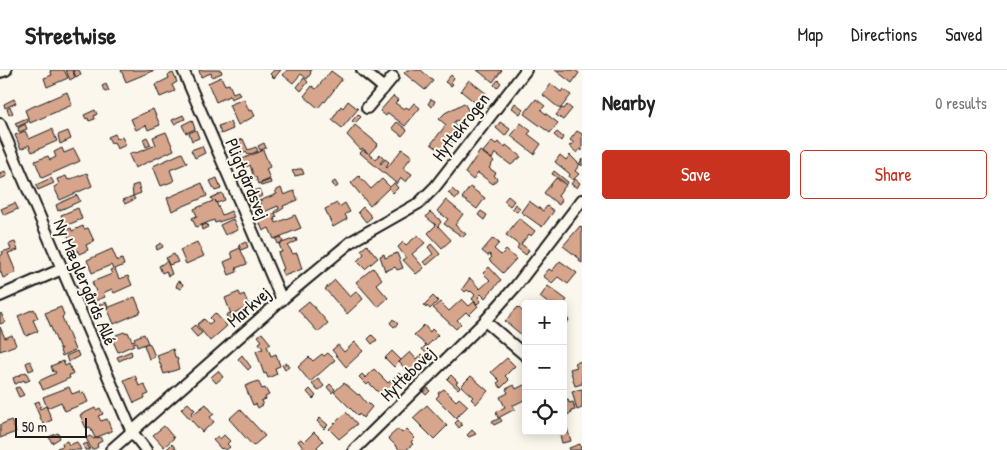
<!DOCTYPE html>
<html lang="en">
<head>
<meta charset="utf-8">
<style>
	body { margin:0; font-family:"Patrick Hand",sans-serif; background:#f6f6f6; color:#222 }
	.controls { position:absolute; right:15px; bottom:15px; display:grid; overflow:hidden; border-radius:5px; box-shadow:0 2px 12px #0003 }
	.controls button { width:45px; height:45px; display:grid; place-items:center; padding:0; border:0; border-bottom:1px solid #e0e0e0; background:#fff; color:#222; font:25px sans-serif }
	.scale { position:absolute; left:15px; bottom:12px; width:72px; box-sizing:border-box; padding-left:5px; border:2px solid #1c1c1c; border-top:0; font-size:14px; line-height:18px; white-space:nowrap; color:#1c1c1c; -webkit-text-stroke:4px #fbf7ec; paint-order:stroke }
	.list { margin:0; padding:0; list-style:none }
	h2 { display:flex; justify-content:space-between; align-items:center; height:65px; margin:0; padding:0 20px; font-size:21px }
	h2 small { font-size:16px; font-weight:400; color:#767676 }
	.actions { display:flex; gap:10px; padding:15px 20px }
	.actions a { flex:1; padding:11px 0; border:1px solid #c8321e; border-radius:5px; text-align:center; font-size:18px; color:#c8321e }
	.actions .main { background:#c8321e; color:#fff }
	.icon { flex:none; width:28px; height:28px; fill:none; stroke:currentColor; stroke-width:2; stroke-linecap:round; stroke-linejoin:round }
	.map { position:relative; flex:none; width:582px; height:380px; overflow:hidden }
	header { display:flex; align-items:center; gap:30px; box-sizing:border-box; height:70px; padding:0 25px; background:#fff; border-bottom:1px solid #e0e0e0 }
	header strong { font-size:24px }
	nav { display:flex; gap:28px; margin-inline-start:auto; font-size:18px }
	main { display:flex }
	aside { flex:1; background:#fff }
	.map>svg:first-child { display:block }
</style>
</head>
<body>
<header>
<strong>Streetwise</strong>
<nav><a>Map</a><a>Directions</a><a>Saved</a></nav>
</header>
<main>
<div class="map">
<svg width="582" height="380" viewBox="0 0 582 380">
	<rect width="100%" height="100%" fill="#fbf7ec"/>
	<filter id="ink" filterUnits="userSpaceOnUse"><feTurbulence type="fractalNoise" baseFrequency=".02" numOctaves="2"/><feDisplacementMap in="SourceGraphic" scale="10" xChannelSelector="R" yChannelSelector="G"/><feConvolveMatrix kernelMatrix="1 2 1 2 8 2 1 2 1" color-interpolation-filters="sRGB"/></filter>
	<g filter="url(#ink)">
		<g fill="#d7a58b" stroke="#1c1c1c">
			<path d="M50 0H64L68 8 47 17 44 8 52 5Z"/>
			<path d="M66 0H72L75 7 70 10Z"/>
			<path d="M73 0H79L81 4 76 7Z"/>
			<path d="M121 0H155L126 12Z"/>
			<path d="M199 0H221L222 3 212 7 211 3 201 7Z"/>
			<path d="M274 0H281L274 8 270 4Z"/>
			<path d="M287 0H312L310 2 311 3 307 9 301 4 293 13 283 5Z"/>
			<path d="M407 0H421L433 11 425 20 404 3Z"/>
			<path d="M477 0H502L493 12Z"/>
			<path d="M555 0H575L579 3 572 13Z"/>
			<path d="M331 1 342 9 325 32 324 31 318 38 304 26 312 16 316 19Z"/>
			<path d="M173 3 177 12 172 15 175 21 160 27 155 15 169 8 168 5Z"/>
			<path d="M451 5 454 8 451 12 453 14 451 16 445 12Z"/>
			<path d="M221 7 225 15 229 14 233 23 238 21 240 25 231 29 229 25V26L216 32 208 13Z"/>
			<path d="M304 8 308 12 301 21 297 17Z"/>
			<path d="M469 10 487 24 478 35 461 21Z"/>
			<path d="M498 10 501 13 497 18 494 15Z"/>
			<path d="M106 14 109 21 105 22 102 16Z"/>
			<path d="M551 14 561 22 563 19 571 25 560 39 543 25Z"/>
			<path d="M67 22 72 35 30 53 25 40Z"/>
			<path d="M393 26 398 30 395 33 404 39 406 37 409 39 414 33 420 38 405 56 388 43 386 46 380 41Z"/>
			<path d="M14 29 16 33 5 38 4 34Z"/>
			<path d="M244 29 249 41 252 40 255 46 238 55 229 35Z"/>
			<path d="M431 29 435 31 432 37 428 34Z"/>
			<path d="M536 29 545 36 541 40 558 53 550 63 524 44Z"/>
			<path d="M348 31 358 39 342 58 332 50 341 36 343 38Z"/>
			<path d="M464 33 471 45 459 52 457 50 455 51 453 54 456 56 453 60 459 65 443 83 431 74 446 55 439 49 445 43Z"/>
			<path d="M515 33 523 39 520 44 512 38Z"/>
			<path d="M567 35 572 39 563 50 556 45 562 38 564 39Z"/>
			<path d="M10 37 13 43 9 45 7 39Z"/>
			<path d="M153 39 160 55 148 60 146 55 136 60 131 49Z"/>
			<path d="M95 40 97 44 94 46 95 49 89 51 88 48 86 49 84 45Z"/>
			<path d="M358 44 361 47 355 53 352 51Z"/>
			<path d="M183 45 185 49 174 54 172 50Z"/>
			<path d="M27 48 28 52 17 57 15 53Z"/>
			<path d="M192 50 195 59 186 63 182 55Z"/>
			<path d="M230 52 233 59 221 64 218 56Z"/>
			<path d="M397 52 407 60 402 66 392 58Z"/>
			<path d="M500 52 510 59 505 66 496 58Z"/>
			<path d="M521 53 531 61 528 64 541 74 534 84 511 66Z"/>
			<path d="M25 54 27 59 19 62 18 58Z"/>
			<path d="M355 55 378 74 369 84 376 89 380 84 384 88 380 93 381 94 385 89 389 92 386 97 387 98 402 79 412 86 403 98 412 104 406 112 401 108 397 114 360 83 363 80 368 83 362 78 361 80 347 65Z"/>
			<path d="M52 59 57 71 32 82 29 75 21 79 15 65 25 61 29 69Z"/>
			<path d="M196 60 199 68 192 71 189 63Z"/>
			<path d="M68 61 71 69 60 74 58 65Z"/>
			<path d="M577 61 582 64V81L580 79 577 83 569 76 574 73 570 70Z"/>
			<path d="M166 62 174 80 135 98 129 85 134 82 136 83 156 75 153 67Z"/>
			<path d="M557 62 563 67 561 71 554 65Z"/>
			<path d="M115 64 117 69 122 67 126 75 117 79 114 72 111 73 108 67Z"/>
			<path d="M147 67 151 75 146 77 143 69Z"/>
			<path d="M243 69 248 80 256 77 258 81 248 85 246 82 238 86 231 74Z"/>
			<path d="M492 71 496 74 498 72 505 77 506 75 521 87 511 95 495 83 492 89 483 82Z"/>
			<path d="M264 73 266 78 260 80 258 76Z"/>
			<path d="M202 76 205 83 195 88 191 80Z"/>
			<path d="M62 78 64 83 74 79 80 91 42 108 35 91 48 86 50 90 56 87 54 82Z"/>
			<path d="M263 80 270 97 266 99 270 109 258 114 256 107 254 108 250 95 244 98 240 90Z"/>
			<path d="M480 81 494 91 489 98 496 103 494 105 497 109 493 114 478 103 473 110 465 103Z"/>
			<path d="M182 83 187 93 170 100 174 111 161 116 153 96Z"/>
			<path d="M560 85 566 90 570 85 579 94 582 89V96L580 94 575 101 579 104 573 110 569 107 570 104 555 92Z"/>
			<path d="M298 99H302L304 104 295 106 292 101Z"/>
			<path d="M5 101 7 106 0 109V102L1 103Z"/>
			<path d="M554 101 568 112 567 114 552 104Z"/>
			<path d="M87 103 92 116 60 130 54 117 59 114 57 109 66 106 68 110Z"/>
			<path d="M359 106 371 119 382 109 390 117 394 113 398 118 393 123 389 118 370 136 351 113Z"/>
			<path d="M51 108 54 113 38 120 36 115Z"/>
			<path d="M217 108 221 119 215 121 210 111Z"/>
			<path d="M556 108 566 115 558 126 562 130 559 135 544 123Z"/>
			<path d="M575 109 580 113 577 118 571 114Z"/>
			<path d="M270 110 271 113 261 116 260 114Z"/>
			<path d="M335 111 338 116 335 118 332 113Z"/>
			<path d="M202 113 207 126 172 141 167 128Z"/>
			<path d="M138 114 141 123 133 126 132 116Z"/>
			<path d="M470 117 485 128 477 139 462 128Z"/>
			<path d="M281 118 284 125 294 121 298 130 283 136 284 138 276 143 275 141 279 139 278 136 264 142 259 131 277 124 275 121Z"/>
			<path d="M259 119 262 126 251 131 247 123Z"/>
			<path d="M452 119 459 125 456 129 448 123Z"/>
			<path d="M222 123 225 130 217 133 215 130 222 145 231 141 234 147 215 153 214 150 196 157 192 148 197 146 194 139 213 131 211 128Z"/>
			<path d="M77 125 80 131 58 141 56 135Z"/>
			<path d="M133 126 135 129 125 134 123 130Z"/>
			<path d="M508 126 514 131 510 136 504 131Z"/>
			<path d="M446 130 463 144 455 155 466 164 463 167 444 154 448 149 437 141Z"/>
			<path d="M529 131 543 141 547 136 554 141 542 157 521 142Z"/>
			<path d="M15 133 18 139 4 145 1 139Z"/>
			<path d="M337 133 339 137 345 133 350 142 345 144 347 149 333 157 325 139Z"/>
			<path d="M515 134 520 138 517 142 512 139Z"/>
			<path d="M363 137 372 147 366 152 358 142Z"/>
			<path d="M78 138 82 149 65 156 61 145Z"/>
			<path d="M481 141 487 145 484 150 478 145Z"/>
			<path d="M430 142 439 149 441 152 438 156 451 170 442 178 428 163 436 155 426 147Z"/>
			<path d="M275 143 277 147 274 148 276 153 295 145 301 158 274 169 269 158 263 161 259 151Z"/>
			<path d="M519 148 535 161 531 166 529 164 521 174 529 180 526 185 517 178 519 175 506 165Z"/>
			<path d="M233 149 238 160 225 165 220 155Z"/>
			<path d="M207 154 208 157 202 160 201 156Z"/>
			<path d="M83 156 84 159 88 158 94 171 86 175 88 180 79 184 77 180H73L66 160 71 158 72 161Z"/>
			<path d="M580 156 582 158V193L579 191 580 189 563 176Z"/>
			<path d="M418 165 425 173 412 184 424 198 416 204 403 190 406 188 398 177 403 172 406 175Z"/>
			<path d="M281 167 283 172 278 174 276 169Z"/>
			<path d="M296 168 297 171 288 176 293 184 297 183 302 199 284 206 281 200 284 199 278 183 282 182 279 174Z"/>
			<path d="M493 168 499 173 494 179 501 185 506 180 516 189 503 203 489 190 492 187 489 184 488 186 482 181Z"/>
			<path d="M15 172 18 180 8 183 16 202 3 208 0 200V186L3 184 2 182 11 179 9 174Z"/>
			<path d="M197 172 204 186 186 194 180 180Z"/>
			<path d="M246 172 248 177 241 180 239 175Z"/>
			<path d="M161 173 163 177 157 180 156 176Z"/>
			<path d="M431 174 440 184 427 195 423 192 433 184 428 177Z"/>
			<path d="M367 175 378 188 365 199 357 191 364 184 361 180Z"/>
			<path d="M240 178 247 194 236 198 237 202 229 205 224 192 233 188 231 182Z"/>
			<path d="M112 179 117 191 122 189 124 195 115 199 119 209 128 206 132 215 114 223 112 219 103 223 105 227 95 231 93 226 97 224 92 212 112 204 110 200 113 199 111 195 92 203 87 190Z"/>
			<path d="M397 183 403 198 397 200 395 197 385 201 380 186 384 184 385 188Z"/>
			<path d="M174 184 178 192 169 195 166 188Z"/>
			<path d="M167 191 172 204 168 206 166 201 162 203 159 196Z"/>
			<path d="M560 191 577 203 568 214 558 207 552 213 543 206 549 199 552 201Z"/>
			<path d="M489 197 501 210 485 228 481 224 478 227 481 231 477 234 472 229 475 225 471 221 470 222 467 220 465 222 462 219 470 208 480 219 490 210 483 203Z"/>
			<path d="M373 198 382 209 376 214 388 228 378 237 356 212Z"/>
			<path d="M335 210 350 227 357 221 363 229 347 244 325 219Z"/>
			<path d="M178 211 183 214 181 219 176 217Z"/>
			<path d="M548 216 567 230 563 235V234H549L540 227Z"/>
			<path d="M239 222 241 226 244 224 249 237 231 244 225 228Z"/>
			<path d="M433 226 438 231 430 239 427 236 426 238 424 236 425 234Z"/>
			<path d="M135 227 141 242 114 254 107 238Z"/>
			<path d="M462 229 469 236 474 232 478 236 469 245 466 242 457 250 461 254 456 259 433 238 440 232 449 241Z"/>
			<path d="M309 231 328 253 318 262 298 240Z"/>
			<path d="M106 232 108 237 98 241 96 236Z"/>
			<path d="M61 237 64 245 62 247 75 280 62 286 60 281 62 278 60 279 45 243Z"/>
			<path d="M518 237 525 244 522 248 526 252V263L523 266 505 251Z"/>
			<path d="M34 239 38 248 33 250 38 261 26 266 18 246Z"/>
			<path d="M1 243 5 252 0 254V244Z"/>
			<path d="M215 243 227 256 210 271 197 255 204 249 209 254 213 251 210 248Z"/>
			<path d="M230 243 234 252 230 253 226 245Z"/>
			<path d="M564 246 569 250 566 254 563 252Z"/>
			<path d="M393 249 398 254 394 257 390 253Z"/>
			<path d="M195 255 202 263 197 267 190 259Z"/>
			<path d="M424 255 430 262 432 259 438 265 426 277 432 283 429 286 422 279 426 275 414 265Z"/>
			<path d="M0 257 5 268 12 265 16 275 0 281Z"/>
			<path d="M124 262 125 263 128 262 132 271 135 270 134 268 144 264 148 273 137 277 136 272 133 273 134 275 118 282 112 269 117 267 116 265Z"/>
			<path d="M262 263 271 274 267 276 271 286 276 284 280 296 275 298 277 304 268 308 266 303 264 304 256 281 263 279 259 273 262 271 258 266Z"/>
			<path d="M372 265 377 270 372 274 368 269Z"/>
			<path d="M526 266V276L521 272Z"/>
			<path d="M355 272 363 281 346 297 332 280 338 275 344 282Z"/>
			<path d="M147 273 150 274 155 287 149 289 144 275Z"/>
			<path d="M173 279 175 287 178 289 177 292 179 299 164 304 157 285Z"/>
			<path d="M77 281 79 286 68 292 66 286Z"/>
			<path d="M131 281 132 285 119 291 117 287Z"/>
			<path d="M392 281 401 290 394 297 385 288Z"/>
			<path d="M410 282 416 289 421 284 425 288 410 304 399 292Z"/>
			<path d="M328 283 335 290 310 312 298 297 309 287 313 291 322 284 324 286Z"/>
			<path d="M242 285 251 297 248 300 238 289Z"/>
			<path d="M507 288 515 296 505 306 509 310 501 318 497 313 500 311 491 302Z"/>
			<path d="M30 291 34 299 29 301 26 293Z"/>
			<path d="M63 291 65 296 69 294 73 304 69 305 70 308 43 320 39 311 56 303 55 301 53 302 51 296Z"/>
			<path d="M582 291V314L575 316 570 299 577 297 575 293Z"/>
			<path d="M287 293 289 297 285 300 282 295Z"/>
			<path d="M374 299 388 313 399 303 404 309 385 329 369 313 367 315 359 307 362 304 366 308Z"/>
			<path d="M218 301 223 307 216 313 211 307Z"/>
			<path d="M26 302 30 310 25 312 24 310 15 314 13 308Z"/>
			<path d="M135 305 139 316 144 314 149 324 144 326 145 328 134 333 124 310Z"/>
			<path d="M451 305 458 312 456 313 460 317 458 319 447 309Z"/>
			<path d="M471 306 488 321 476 334 471 329 473 327 461 316Z"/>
			<path d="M318 309 324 316 318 321 312 314Z"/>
			<path d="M258 311 262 319 265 318 269 325 265 327 266 329 261 331 263 335 258 338 256 334 253 335 245 316Z"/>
			<path d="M344 313 358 325 359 324 367 334 368 333 372 337 363 348 359 344 358 346 334 322Z"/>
			<path d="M330 314 335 319 332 323 327 317Z"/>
			<path d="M526 314V329L514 335H512L515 339 498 348 496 342 505 337 500 327 508 323 506 319 514 315 516 319Z"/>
			<path d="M19 317 24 325 19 327 15 318Z"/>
			<path d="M69 317 72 324 80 321 81 324 84 323 88 332 65 341 61 332 47 338 43 327Z"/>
			<path d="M428 318 430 321 426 325 423 322Z"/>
			<path d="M310 319 316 326 313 329 307 322Z"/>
			<path d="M444 319 456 331 459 328 468 336 456 348 436 328 439 325 438 323Z"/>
			<path d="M582 319V338L577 340 572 321Z"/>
			<path d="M568 329 569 333 573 332 575 340 571 341 572 343 563 346V330Z"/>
			<path d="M39 331 41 336 39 337 40 339 46 336 52 350 43 354 34 333Z"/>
			<path d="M188 333 195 340 191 343 192 345 206 334 214 344 210 347 214 352 202 362 181 339Z"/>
			<path d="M427 335 447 356 434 369 413 348Z"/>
			<path d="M95 338 96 340 100 338 103 344 98 346 101 351 107 349 112 361 95 368 90 357 86 358 80 345Z"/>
			<path d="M240 339 265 366 253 376 229 349Z"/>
			<path d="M346 342 357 354 339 369 329 359Z"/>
			<path d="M320 348 328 355 324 359 317 351Z"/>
			<path d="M500 348 502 351 494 355 492 352Z"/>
			<path d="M11 350 16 362 0 368V355Z"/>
			<path d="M458 350 462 355 459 358 455 353Z"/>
			<path d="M164 356 174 368 164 377 153 365Z"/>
			<path d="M567 358 571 371 562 373 559 361H563V359Z"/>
			<path d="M398 359 402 363 406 359 415 368 411 372 413 374 406 380H400L388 368Z"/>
			<path d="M472 360 476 364 469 367 467 365Z"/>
			<path d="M314 362 323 371 317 377 318 380H307L305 378 304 379 298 371 301 369 304 372Z"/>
			<path d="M58 363 60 368 52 373 49 367Z"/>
			<path d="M224 365 230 371 227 374 230 377 226 380 222 378 221 379 213 370 218 366 220 369Z"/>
			<path d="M90 366 94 369 100 367 102 371 97 374 98 377 92 380 86 368Z"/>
			<path d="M67 371 69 375 77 372 81 380H58L57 378 63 376 62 373Z"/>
			<path d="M87 373 90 380H85L83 375Z"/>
			<path d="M172 374 177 380H166Z"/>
			<path d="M580 374 581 380H570L569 378Z"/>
		</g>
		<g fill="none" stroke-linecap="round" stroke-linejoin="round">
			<g stroke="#1c1c1c" stroke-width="14">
				<g id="street">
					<path d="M183 0 282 230"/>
					<path d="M362 0 384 18"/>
					<path d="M0 2 6 0"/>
					<path d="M367 38 393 7"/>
					<path d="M0 54 132 362 146 380"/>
					<path d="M0 226 62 199"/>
					<path d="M485 251 526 286"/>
					<path d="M111 380 280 231 352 171 419 133 435 117 526 0"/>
					<path d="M354 380 485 251 516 216 582 130"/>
				</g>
			</g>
			<use href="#street" stroke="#fbf7ec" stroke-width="10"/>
		</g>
	</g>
	<g text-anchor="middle" stroke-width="4" stroke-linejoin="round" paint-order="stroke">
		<g font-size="18" fill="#1c1c1c" stroke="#fbf7ec">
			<text transform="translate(461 57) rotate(-52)" y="6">Hyttekrogen</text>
			<text transform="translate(247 109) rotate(67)" y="6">Pligtgårdsvej</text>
			<text transform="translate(85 212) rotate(67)" y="6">Ny Mæglergårds Allé</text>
			<text transform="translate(249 237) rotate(-41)" y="6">Markvej</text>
			<text transform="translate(408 304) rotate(-45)" y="6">Hyttebovej</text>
		</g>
	</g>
</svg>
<div class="controls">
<button>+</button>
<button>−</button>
<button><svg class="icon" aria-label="locate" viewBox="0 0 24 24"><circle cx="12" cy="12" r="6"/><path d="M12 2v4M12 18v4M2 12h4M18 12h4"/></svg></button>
</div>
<div class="scale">50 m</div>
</div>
<aside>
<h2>Nearby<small>0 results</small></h2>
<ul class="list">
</ul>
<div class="actions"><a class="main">Save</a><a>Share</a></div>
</aside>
</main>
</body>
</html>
